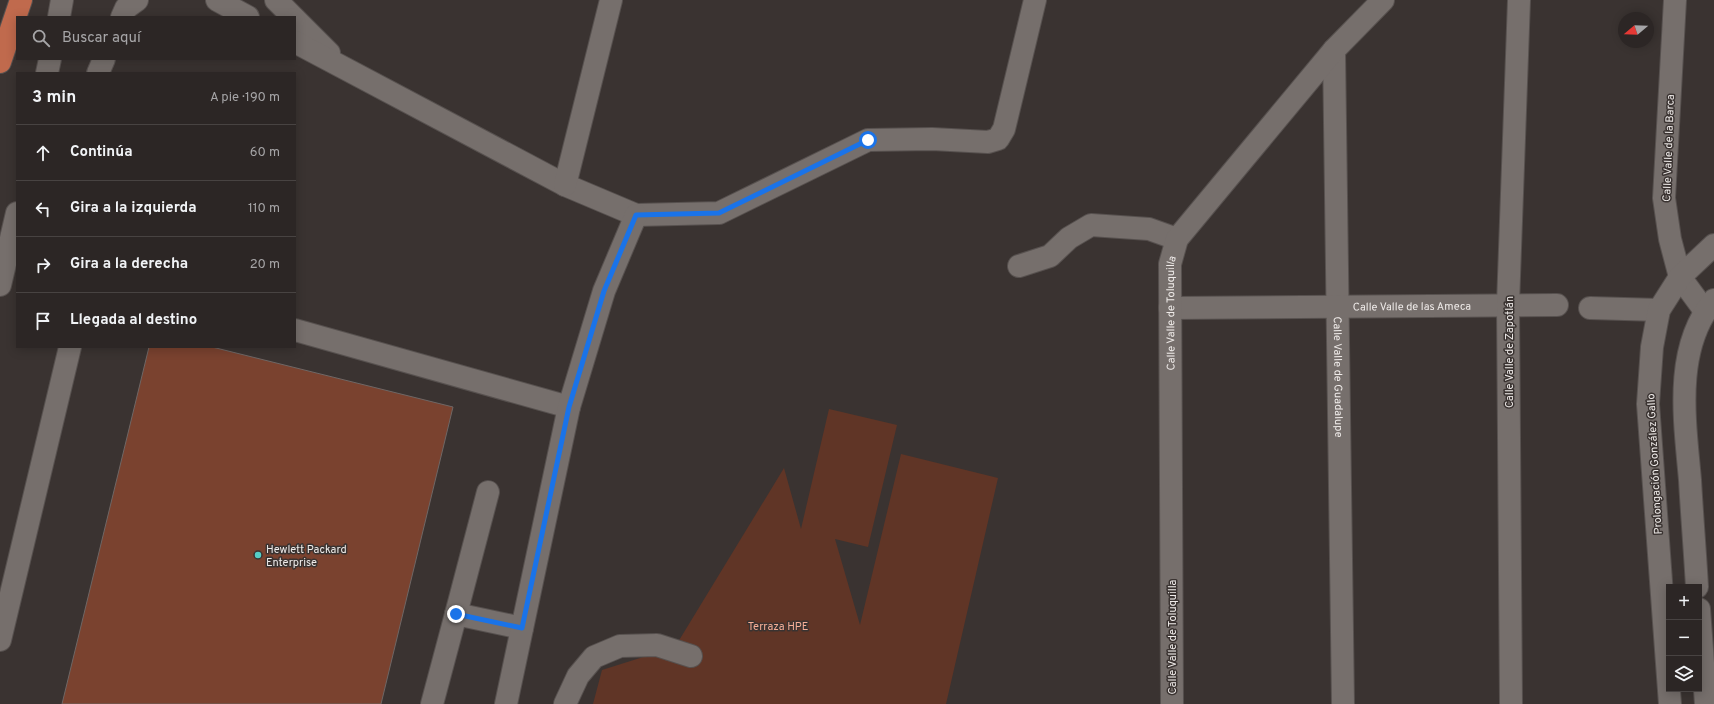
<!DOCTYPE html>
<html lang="es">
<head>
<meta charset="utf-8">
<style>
	body { margin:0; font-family:Overpass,sans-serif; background:#342e2d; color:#f1f3f6 }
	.controls { position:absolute; right:12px; bottom:12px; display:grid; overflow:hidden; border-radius:0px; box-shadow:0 2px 10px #0003 }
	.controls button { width:36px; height:36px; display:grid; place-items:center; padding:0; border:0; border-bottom:1px solid #484342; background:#2c2625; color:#f1f3f6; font:20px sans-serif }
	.compass { position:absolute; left:1618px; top:12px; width:36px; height:36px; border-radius:50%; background:#2c2625; box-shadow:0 2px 10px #0003; rotate:251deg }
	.stop { position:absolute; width:12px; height:12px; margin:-9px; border:3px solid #1a73e8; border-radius:50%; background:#fff }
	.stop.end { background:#1a73e8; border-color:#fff; box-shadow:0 1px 4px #0008 }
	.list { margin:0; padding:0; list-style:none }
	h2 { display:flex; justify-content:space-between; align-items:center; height:52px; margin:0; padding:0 16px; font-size:17px }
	h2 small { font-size:13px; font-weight:400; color:#a6a5a7 }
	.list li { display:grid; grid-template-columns:26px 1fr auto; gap:12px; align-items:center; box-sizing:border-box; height:56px; padding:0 16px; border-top:1px solid #484342 }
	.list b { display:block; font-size:15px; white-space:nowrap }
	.list em { font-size:13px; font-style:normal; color:#a6a5a7 }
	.icon { flex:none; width:22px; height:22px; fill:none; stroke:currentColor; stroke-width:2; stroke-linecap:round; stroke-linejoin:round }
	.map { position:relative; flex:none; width:1714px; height:704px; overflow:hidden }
	.search { position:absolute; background:#2c2625; box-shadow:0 2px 10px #0003; left:16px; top:16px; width:280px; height:44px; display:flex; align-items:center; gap:10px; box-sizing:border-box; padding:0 14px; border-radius:0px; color:#a6a5a7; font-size:15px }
	.panel { position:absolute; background:#2c2625; box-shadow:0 2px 10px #0003; left:16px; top:72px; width:280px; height:276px; border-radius:0px }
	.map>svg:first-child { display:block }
</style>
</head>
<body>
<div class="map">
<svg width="1714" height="704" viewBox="0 0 1714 704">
	<rect width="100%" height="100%" fill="#3a3331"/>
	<path fill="#603526" d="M829 409 897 425 868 547 835 539 860 625 901 454 998 478 946 704H593L602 670 675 647 784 468 801 529Z"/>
	<path fill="#7a422f" stroke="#6f6765" d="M149 347H212L453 407 381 704H62Z"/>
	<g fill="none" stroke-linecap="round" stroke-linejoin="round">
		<g stroke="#57514f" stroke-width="24">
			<g id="minor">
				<path d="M217 0 248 17"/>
				<path d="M276 0 293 17"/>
				<path d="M1675 0 1664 198 1670 239 1680 277 1705 311"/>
				<path d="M59 17 62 0"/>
				<path d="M122 17 126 8 137 0"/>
				<path d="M295 19 329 53"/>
				<path d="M295 42 565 185 636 215 719 213 868 140 932 139 988 142 998 139 1004 129 1035 0"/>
				<path id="s1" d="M1334 50 1343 704"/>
				<path d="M47 73 50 59"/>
				<path d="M98 73 104 59"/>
				<path d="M565 185 611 0"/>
				<path d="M1019 266 1050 256 1069 238 1091 225 1149 229 1177 239"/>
				<path d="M0 285 17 213"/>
				<path id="s2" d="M1170 308 1557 305"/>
				<path d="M1590 308 1659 310"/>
				<path d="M295 330 569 407"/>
				<path d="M1697 587C1695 551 1692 516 1690 480 1685 422 1673 349 1714 300"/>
				<path d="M1699 609 1706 704"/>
				<path d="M456 614 488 492"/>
				<path d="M0 640 70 347"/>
				<path d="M432 704 456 614 522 628"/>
				<path d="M506 704 569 407 604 291 636 215"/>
				<path d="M565 704 578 676 594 657 620 646 657 645 691 656"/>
				<path id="s3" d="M1172 704 1170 264 1177 239 1334 50 1383 0"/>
				<path d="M1511 704 1508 304 1519 0"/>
				<path d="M1670 704 1648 404 1652 347 1659 310 1680 277 1714 245"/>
			</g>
		</g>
		<g stroke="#57514f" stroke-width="24">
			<path id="highway" d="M0 62 21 0"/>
		</g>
		<use href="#minor" stroke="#766f6c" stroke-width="22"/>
		<use href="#highway" stroke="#c06a4d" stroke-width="22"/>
	</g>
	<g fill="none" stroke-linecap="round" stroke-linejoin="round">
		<path stroke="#1a73e8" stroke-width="5" d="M456 614 522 628 569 407 604 291 636 215 719 213 868 140"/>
	</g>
	<circle fill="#55cec6" stroke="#3a3331" stroke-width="1.5" cx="258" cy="555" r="4"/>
	<g text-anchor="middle" stroke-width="3" stroke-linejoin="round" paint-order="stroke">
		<g font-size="11" fill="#efebe9" stroke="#3a3331">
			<text transform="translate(1668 148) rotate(-88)" y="4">Calle Valle de la Barca</text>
			<text dy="4" stroke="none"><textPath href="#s2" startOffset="242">Calle Valle de las Ameca</textPath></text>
			<text dy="4" stroke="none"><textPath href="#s3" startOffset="391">Calle Valle de Toluquilla</textPath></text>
			<text transform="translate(1509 352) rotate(-90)" y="4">Calle Valle de Zapotlán</text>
			<text dy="4" stroke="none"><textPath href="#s1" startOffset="327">Calle Valle de Guadalupe</textPath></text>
			<text transform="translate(1654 464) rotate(-93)" y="4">Prolongación González Gallo</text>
			<text transform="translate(1172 637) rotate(-90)" y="4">Calle Valle de Toluquilla</text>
		</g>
		<g font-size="11" fill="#efebe9" stroke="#3a3331" text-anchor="start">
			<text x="266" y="553">Hewlett Packard<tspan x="266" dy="13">Enterprise</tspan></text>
		</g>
		<g font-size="11" fill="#f6ae96" stroke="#3a3331">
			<text x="778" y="630">Terraza HPE</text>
		</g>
	</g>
</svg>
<div class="controls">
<button>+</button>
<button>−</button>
<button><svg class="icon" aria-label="layers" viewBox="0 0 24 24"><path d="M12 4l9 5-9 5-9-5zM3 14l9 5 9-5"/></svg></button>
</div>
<svg class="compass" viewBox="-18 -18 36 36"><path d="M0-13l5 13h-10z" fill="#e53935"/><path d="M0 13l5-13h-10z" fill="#a6a5a7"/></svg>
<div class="stop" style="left:868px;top:140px"></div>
<div class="stop end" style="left:456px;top:614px"></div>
<div class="search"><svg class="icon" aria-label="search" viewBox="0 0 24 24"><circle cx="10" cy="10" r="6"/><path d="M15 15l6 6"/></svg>Buscar aquí</div>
<section class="panel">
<h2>3 min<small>A pie · 190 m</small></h2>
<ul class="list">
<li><svg class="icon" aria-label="ahead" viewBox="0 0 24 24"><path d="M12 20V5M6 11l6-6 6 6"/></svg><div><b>Continúa</b></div><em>60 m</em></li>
<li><svg class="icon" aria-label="left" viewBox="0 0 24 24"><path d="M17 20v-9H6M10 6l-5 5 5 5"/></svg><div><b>Gira a la izquierda</b></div><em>110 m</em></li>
<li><svg class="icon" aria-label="right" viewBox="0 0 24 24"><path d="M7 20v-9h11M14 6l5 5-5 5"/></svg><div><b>Gira a la derecha</b></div><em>20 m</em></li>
<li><svg class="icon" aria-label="arrive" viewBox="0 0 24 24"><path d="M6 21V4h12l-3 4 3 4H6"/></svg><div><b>Llegada al destino</b></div></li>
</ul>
</section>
</div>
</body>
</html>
